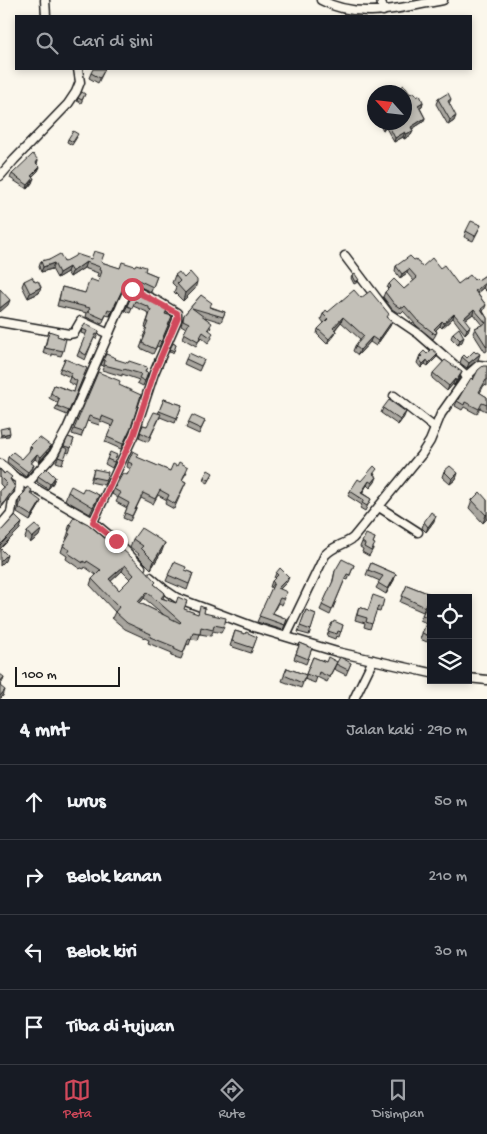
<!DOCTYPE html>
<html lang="id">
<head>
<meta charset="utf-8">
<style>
	body { margin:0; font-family:"Gochi Hand",sans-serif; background:#242831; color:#f1f3f6 }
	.controls { position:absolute; right:15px; bottom:15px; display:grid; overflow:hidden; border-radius:0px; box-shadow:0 2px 8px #0003 }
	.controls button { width:45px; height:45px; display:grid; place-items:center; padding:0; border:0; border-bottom:1px solid #363941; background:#171b24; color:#f1f3f6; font:25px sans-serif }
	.compass { position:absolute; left:367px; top:85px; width:45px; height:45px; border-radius:50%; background:#171b24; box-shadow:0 2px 8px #0003; rotate:297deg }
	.scale { position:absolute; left:15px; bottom:12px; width:105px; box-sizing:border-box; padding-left:5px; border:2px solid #1c1c1c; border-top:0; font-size:14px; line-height:18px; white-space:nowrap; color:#1c1c1c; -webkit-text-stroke:4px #fbf7ec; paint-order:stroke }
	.stop { position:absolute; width:15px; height:15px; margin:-11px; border:4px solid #d1495b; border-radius:50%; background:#fff }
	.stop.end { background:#d1495b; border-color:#fff; box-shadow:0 1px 5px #0008 }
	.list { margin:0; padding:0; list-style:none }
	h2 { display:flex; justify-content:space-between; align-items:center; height:65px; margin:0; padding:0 20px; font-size:21px }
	h2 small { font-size:16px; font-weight:400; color:#9ea1a6 }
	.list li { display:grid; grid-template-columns:32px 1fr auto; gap:15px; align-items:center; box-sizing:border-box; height:75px; padding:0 20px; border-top:1px solid #363941 }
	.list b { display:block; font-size:19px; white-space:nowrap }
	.list em { font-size:16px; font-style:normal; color:#9ea1a6 }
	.icon { flex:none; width:28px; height:28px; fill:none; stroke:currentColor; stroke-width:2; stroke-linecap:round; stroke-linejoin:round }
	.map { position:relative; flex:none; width:487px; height:699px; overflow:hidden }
	.search { position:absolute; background:#171b24; box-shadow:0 2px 8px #0003; left:15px; right:15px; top:15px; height:55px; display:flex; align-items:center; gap:12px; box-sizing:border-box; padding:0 18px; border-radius:0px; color:#9ea1a6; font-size:19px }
	.sheet { height:365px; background:#171b24 }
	nav { display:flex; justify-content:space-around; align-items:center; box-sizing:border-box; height:70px; border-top:1px solid #363941; background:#171b24; font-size:14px; color:#9ea1a6 }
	nav a { display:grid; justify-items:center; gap:2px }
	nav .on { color:#d1495b }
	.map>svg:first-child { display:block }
</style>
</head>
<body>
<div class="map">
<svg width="487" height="699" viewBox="0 0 487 699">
	<rect width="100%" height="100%" fill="#fbf7ec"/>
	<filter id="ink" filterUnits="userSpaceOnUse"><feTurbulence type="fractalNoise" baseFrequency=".02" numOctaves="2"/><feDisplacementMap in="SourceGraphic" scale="10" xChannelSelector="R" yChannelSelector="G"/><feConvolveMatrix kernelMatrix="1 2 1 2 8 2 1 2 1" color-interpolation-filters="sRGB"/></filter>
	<g filter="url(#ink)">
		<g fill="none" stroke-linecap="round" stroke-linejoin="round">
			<g stroke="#1c1c1c" stroke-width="11">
				<g id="minor">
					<path d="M45 0 46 16"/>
					<path d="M321 0C359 21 403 7 443 0"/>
					<path d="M381 0 383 11"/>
					<path d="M0 176 14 160 68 104 76 92 80 82 78 69"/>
					<path d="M345 256 388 313 419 334 468 377"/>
					<path d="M0 322 69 334 74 333 81 321 109 334"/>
					<path d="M394 396 435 428"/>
					<path d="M0 464 15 477 93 522 116 541 141 567"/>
					<path d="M27 484 53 455 67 429 127 292 132 289 157 301 177 313V320L154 373 134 434 93 522"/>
					<path d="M379 507 418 532"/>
					<path d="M0 526 11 513 13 500 19 494 20 480"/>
					<path d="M150 577 165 590 177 598 257 628 337 652 431 673"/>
					<path d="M286 636 325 555C333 546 344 545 353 538L421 455 430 441 441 414 470 373 479 365 487 366"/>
					<path d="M468 678 487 680"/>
					<path d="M354 699 373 660"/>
				</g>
			</g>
			<use href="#minor" stroke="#fbf7ec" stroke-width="8"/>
		</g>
		<g fill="#a8a59e" stroke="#1c1c1c" fill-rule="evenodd">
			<path d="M105 69 98 83 89 78 91 73Z"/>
			<path d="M400 88 417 97 423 102 422 106 420 108 425 118 423 122 412 129 413 131 411 135 404 139 403 137 394 142 386 128 383 130 379 123 404 122 398 92Z"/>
			<path d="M85 94 81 103 77 101 78 98Z"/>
			<path d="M438 99H451L449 104 454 121 448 125 436 104Z"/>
			<path d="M77 137 72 145 67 142 68 139Z"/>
			<path d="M38 160 37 164 38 171 32 177V183L27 189 10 178 12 174Z"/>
			<path d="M481 225 473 241 464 237 466 231Z"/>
			<path d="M49 260 64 262H101L119 268 145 271 157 276 151 292 132 283 124 287 110 316 106 315 102 324 86 317 87 313 57 306 62 287 85 293 98 282 100 277 97 276 98 273 84 268 70 277 67 272 57 278 52 269 41 272 39 267 41 261Z"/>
			<path d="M414 260 422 267 440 268 458 284 474 280H478L487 274V292L483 288 477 293 486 305 484 310 483 311 487 318V351L485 352 473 333 475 328 482 325 473 314 465 320 468 331 465 334 453 318 442 328 440 326 436 330 437 332 435 336 433 339 417 326 403 311 401 313 400 312 398 313 392 309 383 297 385 292 388 289 387 288 389 284 404 289 414 281 407 273 400 278 395 271 396 266Z"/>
			<path d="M175 275 184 278 195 289 183 301 174 292 176 287 172 283Z"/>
			<path d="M352 276 358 282 354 284 351 278Z"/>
			<path d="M24 281 35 282 41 287 39 293 28 298 22 286Z"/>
			<path d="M134 290 166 314 172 316 159 347 157 346 153 354 140 348 144 338 143 337 147 328 145 327 149 315 147 314V312L133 306 130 313 125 311Z"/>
			<path d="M201 295 211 307 225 312 221 322 205 317 211 328 209 330 212 338 208 343 201 337 196 346 182 338 186 328 181 325 184 315Z"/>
			<path d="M361 298 392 321 390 326 376 346 370 342 358 355 353 351 355 346 360 339 341 322 335 330 336 331 334 336 327 344 317 334 318 329 324 323 321 319 323 314Z"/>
			<path d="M82 329 99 331 96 339 94 338 85 360 77 356 86 335 81 333Z"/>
			<path d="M49 331 57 336 63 351 61 356 52 354V356L43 353Z"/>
			<path d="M453 333 462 342 458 345 451 338Z"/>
			<path d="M173 343 176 345 173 353 169 352Z"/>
			<path d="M476 353 478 360 467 368 460 363 462 357 467 358Z"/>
			<path d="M106 354 115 359 148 373 143 386 137 383 139 380 122 374V376L102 370 104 366 101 365Z"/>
			<path d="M427 354H438L436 358 428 366 425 364 421 368 417 363 420 355Z"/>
			<path d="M65 359 85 373 67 415 55 410 58 403 49 398 54 385 74 392 76 386 68 382 70 377 59 372Z"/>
			<path d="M186 359 204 360 199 371 184 364Z"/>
			<path d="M487 366V386L484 385 480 393 487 397V409L486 411 480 408 477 414 464 407 462 410 455 406 457 401 473 380Z"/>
			<path d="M433 373 460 377 454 386 453 384 447 391 432 378Z"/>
			<path d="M119 385 129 432 121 449 105 442 112 426 100 421 99 425 87 421 81 437 72 434 74 429Z"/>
			<path d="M164 399 182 405 175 423 160 417 148 442 139 438 143 425 147 426 158 414Z"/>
			<path d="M383 408 404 417 398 425 381 413Z"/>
			<path d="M205 421 199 434 186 428 188 423Z"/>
			<path d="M68 437 74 439 69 453 66 452 62 464 56 462Z"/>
			<path d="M30 446H51L49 451 39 462 35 459 31 463 32 470 26 477 7 462 8 457 22 459 29 452Z"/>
			<path d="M138 458 170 471 187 472 182 480 186 482 174 509 165 504 167 500 158 495 153 504 141 498 130 521 123 518 127 508 116 502 118 498 112 494 114 489 127 475 131 469 127 467 128 462Z"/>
			<path d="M107 459 115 461 112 468 105 464Z"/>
			<path d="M0 469 15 487 14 492 1 508H0V490L3 487 0 484Z"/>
			<path d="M94 469 106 480 104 485 90 482Z"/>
			<path d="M444 471 456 479 450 484 442 477Z"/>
			<path d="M375 473 374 475 375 482 370 488 367 485 362 493 371 499 365 511 360 508 362 505 348 496 350 491 361 481Z"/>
			<path d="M38 476 55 477 53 483 48 489 37 482Z"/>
			<path d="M212 476 208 483 203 480 204 477Z"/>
			<path d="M68 492H82L99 495 90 514 65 500Z"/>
			<path d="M30 494 39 506 30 521 17 513 19 505 18 503 20 497Z"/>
			<path d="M472 500H487V519L483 523 469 508Z"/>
			<path d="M434 521 426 532 422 528 424 522Z"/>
			<path d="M70 524 155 585 165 593 163 598 184 609 197 614 204 613 224 627 221 633 213 631 211 636 200 634 198 640 191 639 189 645 187 644 181 659 171 656 172 653 148 643 149 640 125 629 112 618 115 612 90 585 92 579 96 575 85 567 84 569 81 568 80 569 66 559 67 556 61 552 63 546 67 540 66 539 69 531 68 530ZM122 571 130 579 119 590 111 581ZM144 598 164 615 140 603Z"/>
			<path d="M27 532 39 536 30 543 25 538Z"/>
			<path d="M375 538 373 543V549L369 556 362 552 363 549 360 547 362 542Z"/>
			<path d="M133 539 162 551 151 569 138 556 139 554 130 547Z"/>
			<path d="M174 562 185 570 193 573 187 590 166 581Z"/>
			<path d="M371 563 396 574 394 580 386 594 376 588 380 581 366 575Z"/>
			<path d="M354 565 348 580 345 579 330 615 320 610 332 584 335 571Z"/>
			<path d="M276 573 287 582 280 589 285 598 282 605 278 603 273 613 287 619 283 630 257 622 272 588 270 587 272 581 275 579 274 578Z"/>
			<path d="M407 585 430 594 423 612 400 602Z"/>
			<path d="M384 599 380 612 376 611 370 629 364 627 365 623 355 620 359 607 368 610Z"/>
			<path d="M427 606 431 631 427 642 420 639 426 623 420 620Z"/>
			<path d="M306 610 316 614 309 635 298 632Z"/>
			<path d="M332 623 343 625 339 637 336 636 335 639 327 636Z"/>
			<path d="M235 631 245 634 257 637 251 653 230 646Z"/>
			<path d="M300 643 312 648 306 664 294 659Z"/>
			<path d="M313 657 326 662H337L327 682 317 677 315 683 304 679Z"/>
			<path d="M351 663 346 675 334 669 336 664Z"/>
			<path d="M287 668 306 675 301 688 282 681Z"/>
		</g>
		<g fill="#888681" stroke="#1c1c1c">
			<path d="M423 102 422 106 417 109 418 105Z"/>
			<path d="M456 116 454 121 448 125 450 120Z"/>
			<path d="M425 118 423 122 409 131 411 127Z"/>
			<path d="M388 124 386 128 383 130 384 126Z"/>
			<path d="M413 131 411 135 404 139 406 134Z"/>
			<path d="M405 132 403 137 394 142 395 138Z"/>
			<path d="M40 167 38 171 29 180 31 176Z"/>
			<path d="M34 178 32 183 27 189 28 185Z"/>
			<path d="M86 262 84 268 70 277 72 272Z"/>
			<path d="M54 263 52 269 41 272 43 267Z"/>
			<path d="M69 267 67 272 57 278 59 273Z"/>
			<path d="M409 269 407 273 400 278 402 274Z"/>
			<path d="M134 278 132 283 124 287 110 316 126 282Z"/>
			<path d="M197 282 195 289 183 301 185 293Z"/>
			<path d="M485 283 483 288 473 296 475 291Z"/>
			<path d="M41 287 39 293 28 298 30 293Z"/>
			<path d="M10 300 8 305 0 312V308Z"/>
			<path d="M474 309 473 314 462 322 464 318Z"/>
			<path d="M454 314 453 318 442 328 444 323Z"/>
			<path d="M343 317 341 322 332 333 333 328Z"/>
			<path d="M392 321 390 326 376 346 378 341Z"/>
			<path d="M442 321 440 326 432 334 434 329Z"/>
			<path d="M470 326 468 331 465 334 467 329Z"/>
			<path d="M336 331 334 336 327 344 329 339Z"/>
			<path d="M372 337 370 342 358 355 360 350Z"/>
			<path d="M464 337 462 342 458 345 460 340Z"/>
			<path d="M438 354 436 358 428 366 429 363Z"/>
			<path d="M480 354 478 360 467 368 469 363Z"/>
			<path d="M427 360 425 364 421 368 423 364Z"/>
			<path d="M462 372 460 377 454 386 456 381Z"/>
			<path d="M455 379 453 384 447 391 449 386Z"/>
			<path d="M406 412 404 417 398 425 400 420Z"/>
			<path d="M10 433 9 436 0 437 1 435Z"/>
			<path d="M51 446 49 451 39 462 41 457Z"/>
			<path d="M37 454 35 459 28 467 30 462Z"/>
			<path d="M34 465 32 470 26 477 28 472Z"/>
			<path d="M458 473 456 479 450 484 452 479Z"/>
			<path d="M55 477 53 483 48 489 50 484Z"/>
			<path d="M377 477 375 482 370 488 372 483Z"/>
			<path d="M369 481 367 485 359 498 361 493Z"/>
			<path d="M15 487 14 492 1 508 3 504Z"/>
			<path d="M41 501 39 506 30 521 32 516Z"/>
			<path d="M487 514V519L483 523 486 515Z"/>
			<path d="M436 516 434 521 426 532 428 527Z"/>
			<path d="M22 523 20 529 0 549V545Z"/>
			<path d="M41 530 39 536 30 543 32 538Z"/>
			<path d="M165 543 162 551 151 569 154 561Z"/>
			<path d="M7 555 5 561 0 566V562Z"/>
			<path d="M125 565 122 571 107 585 109 579Z"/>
			<path d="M396 574 394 580 386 594 388 589Z"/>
			<path d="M289 577 287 582 276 593 278 588Z"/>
			<path d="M147 592 144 598 136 608 138 602Z"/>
			<path d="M4 677 2 683 0 685V682Z"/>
			<path d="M5 690 3 696 0 699V696Z"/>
		</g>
		<g fill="#c3c0b8" stroke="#1c1c1c" fill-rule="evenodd">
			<path d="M93 69H105L100 78 91 73Z"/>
			<path d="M404 85 410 94 414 92 417 97 420 95 423 102 418 105 425 118 411 127 413 131 406 134 405 132 395 138 388 124 384 126 383 122H404V92H397L401 90 400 88Z"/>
			<path d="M82 92 85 94 82 100 78 98Z"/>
			<path d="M448 93 451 99 448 101 456 116 450 120 438 99Z"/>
			<path d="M73 131 78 134 73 142 68 139Z"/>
			<path d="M33 154 38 160 36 163 40 167 31 176 34 178 28 185 12 174Z"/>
			<path d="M471 221 481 225 475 236 466 231Z"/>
			<path d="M94 251 104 254 101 262 120 268 122 262 135 266 136 264 146 267 145 271 157 276 153 287 134 278 126 282 112 311 108 309 104 319 88 312 90 308 59 300 62 287 85 293 90 279 98 282 102 271 99 270 100 267 86 262 72 272 69 267 59 273 54 263 43 267 41 261 49 259V260L60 254 64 262 75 256 76 254 91 259Z"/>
			<path d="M410 256 414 260 416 259 422 267 432 258 440 268 444 265 458 284 470 275 474 280 476 278 478 280 487 274V285L485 283 475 291 486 305 481 309 487 318V347L475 328 486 323 474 309 464 318 470 326 467 329 454 314 444 323 442 321 434 329 437 332 435 334 418 321 405 306 403 308 401 307 400 308 394 304 385 292 391 286 389 284 394 279 404 289 417 278 409 269 402 274 396 266Z"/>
			<path d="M179 272 184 278 190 272 197 280V282L185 293 177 284 180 281 175 275Z"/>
			<path d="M355 274 359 280 355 282 352 276Z"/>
			<path d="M32 277 35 282 38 281 41 287 30 293 24 281Z"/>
			<path d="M0 289 10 300 0 308Z"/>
			<path d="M134 290 168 308 165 314 172 316 161 342 159 340 155 349 142 343 146 333 145 332 149 322H147L151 310 149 309V307L135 301 132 308 127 306Z"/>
			<path d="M354 290 361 298 370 291 389 314 387 317 392 321 378 341 372 337 360 350 355 346 364 336 343 317 333 328 336 331 329 339 318 329 328 319 323 314 326 310 328 312Z"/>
			<path d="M201 295 212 303 209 307 225 312 223 317 192 308 212 323 208 329 213 333 210 337 203 332 198 341 184 333 189 323 183 320 184 315Z"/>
			<path d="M85 324 99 331 98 335 96 334 86 355 79 351 87 331 82 329Z"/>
			<path d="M459 328 464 337 460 340 453 333Z"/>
			<path d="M49 331 58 334 57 336 66 339 63 351 54 349V350L45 348Z"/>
			<path d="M173 343 176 345 174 351 170 349Z"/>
			<path d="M432 349 438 354 429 363 427 360 423 364 419 359 422 356 420 355 424 351 427 354Z"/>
			<path d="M474 351 476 353 477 352 480 354 469 363 462 357 464 355 467 358Z"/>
			<path d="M189 353 204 360 201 366 186 359Z"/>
			<path d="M106 354 116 358 115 359 128 363 129 361 147 367 145 372 148 373 145 381 139 378 141 374 124 369V370L104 365 105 361 103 360Z"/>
			<path d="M65 359 87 368 69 411 57 406 59 399 51 393 54 385 74 392 77 381 70 377 72 373 61 368Z"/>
			<path d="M445 360 462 372 456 381 455 379 449 386 433 373Z"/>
			<path d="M483 366H487V380H486L479 392 487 397V405L482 403 479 409 465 402 464 405 457 401 471 378 473 380 478 370Z"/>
			<path d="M98 372 120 381 119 385 141 395 131 427 123 444 107 437 114 421 102 416 101 420 89 416 83 432 74 429Z"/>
			<path d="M164 399 182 405 177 418 159 411Z"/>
			<path d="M389 400 406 412 400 420 383 408Z"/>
			<path d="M154 412 161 414 150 437 140 432 143 425 147 426Z"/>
			<path d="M192 415 205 421 201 429 188 423Z"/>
			<path d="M9 427 10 433 1 435 0 429Z"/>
			<path d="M39 437 51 446 41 457 37 454 30 462 34 465 28 472 8 457 13 452 22 459 32 448 30 446Z"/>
			<path d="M68 437 74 439 71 448 64 446Z"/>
			<path d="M63 447 68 449 64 459 58 457Z"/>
			<path d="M133 451 139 454 137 457 170 471 173 464 177 466 179 462 188 467 182 480 186 482 175 504 167 499 169 495 160 490 155 499 143 493 132 516 125 513 129 503 118 497 121 493 114 489 123 473 127 475 133 464 128 462Z"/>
			<path d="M110 452 117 455 114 462 107 459Z"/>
			<path d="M374 466 377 469 373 474 377 477 372 483 369 481 361 493 371 499 367 506 362 503 364 500 350 491 358 479 361 481Z"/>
			<path d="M450 466 458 473 452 479 444 471Z"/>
			<path d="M46 468 55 477 50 484 38 476Z"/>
			<path d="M0 469 4 474 6 472 12 477 10 479 15 487 3 504 0 501V490L7 484 0 477Z"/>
			<path d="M94 469 108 472 106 480 92 477Z"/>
			<path d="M208 470 213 473 209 480 204 477Z"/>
			<path d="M71 486 82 492 84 488 99 495 93 507 68 492Z"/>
			<path d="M27 487 32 490 30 493 41 501 32 516 19 508 21 500 20 497 25 492Z"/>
			<path d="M480 492 487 500V514L486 515 472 500Z"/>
			<path d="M431 512 436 516 428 527 424 522Z"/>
			<path d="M15 516 22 523 0 545V532Z"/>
			<path d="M74 517 88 524 121 552 123 550 140 565 156 582 154 584 165 593 161 598 176 603 178 597 187 601 184 609 198 614 200 606 205 608 204 613 226 618 224 627 214 625 213 630 201 627 200 634 193 633 191 639 189 638 183 653 174 649 175 647 150 637 151 634 127 623 115 612 119 607 92 579 101 570 87 561 86 563 83 561V563L68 553 70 550 63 546 70 534 68 533 72 525 70 524ZM125 565 134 575 119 590 109 579ZM147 592 181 622 180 623 138 602Z"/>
			<path d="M35 525 41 530 32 538 27 532Z"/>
			<path d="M141 528 165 543 154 561 141 548 143 546 133 539Z"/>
			<path d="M366 534 375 538 373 543 375 544 371 551 364 547 365 544 362 542Z"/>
			<path d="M0 548 7 555 0 562Z"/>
			<path d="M342 559 354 565 350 575 347 574 332 610 322 605 333 581 335 571Z"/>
			<path d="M174 562 186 567 185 570 193 573 189 584 168 575Z"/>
			<path d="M371 563 396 574 388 589 378 583 383 576 368 570Z"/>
			<path d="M280 568 289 577 278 588 287 592 283 599 280 598 272 613 287 619 285 625 259 616 274 583 272 581 278 575 276 573Z"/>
			<path d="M407 585 430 594 425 607 402 596Z"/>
			<path d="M373 595 384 599 382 607 378 606 372 624 366 622 367 618 357 615 359 607 368 610Z"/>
			<path d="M427 606 431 608V631L429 636 422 633 429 618 422 615Z"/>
			<path d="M306 610 316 614 311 630 300 626Z"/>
			<path d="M334 621 343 625 341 632 338 631 337 634 328 631 332 623H333Z"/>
			<path d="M235 631 245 634 246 632 257 637 253 648 232 641Z"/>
			<path d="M300 643 312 648 308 659 296 654Z"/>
			<path d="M313 657 326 662 328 657 337 662 329 677 319 672 317 678 306 674Z"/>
			<path d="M340 657 351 663 348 670 336 664Z"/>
			<path d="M287 668 306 675 302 683 284 675Z"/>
			<path d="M0 674 4 677 0 682Z"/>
			<path d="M0 686 5 690 0 696Z"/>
		</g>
	</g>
	<g fill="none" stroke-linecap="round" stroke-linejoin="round" filter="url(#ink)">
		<path stroke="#d1495b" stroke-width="6" d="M116 541 93 522 134 434 154 373 178 317 177 313 171 310 132 289"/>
	</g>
</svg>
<div class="controls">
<button><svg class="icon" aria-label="locate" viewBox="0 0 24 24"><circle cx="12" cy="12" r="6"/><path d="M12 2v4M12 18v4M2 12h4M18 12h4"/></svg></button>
<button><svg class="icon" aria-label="layers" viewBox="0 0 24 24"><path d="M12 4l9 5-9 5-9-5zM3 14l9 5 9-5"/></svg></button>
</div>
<svg class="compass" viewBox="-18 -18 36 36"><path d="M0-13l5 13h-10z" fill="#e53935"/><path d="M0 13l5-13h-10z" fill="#9ea1a6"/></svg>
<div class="scale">100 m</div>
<div class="stop" style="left:132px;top:289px"></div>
<div class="stop end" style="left:116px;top:541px"></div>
<div class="search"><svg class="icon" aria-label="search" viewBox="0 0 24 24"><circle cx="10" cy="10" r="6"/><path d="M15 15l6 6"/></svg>Cari di sini</div>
</div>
<section class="sheet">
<h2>4 mnt<small>Jalan kaki · 290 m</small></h2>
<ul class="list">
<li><svg class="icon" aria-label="ahead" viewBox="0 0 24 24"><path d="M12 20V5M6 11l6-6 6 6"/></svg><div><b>Lurus</b></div><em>50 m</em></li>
<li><svg class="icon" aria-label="right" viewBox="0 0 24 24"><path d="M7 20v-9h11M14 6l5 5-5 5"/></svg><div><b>Belok kanan</b></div><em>210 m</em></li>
<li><svg class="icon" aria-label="left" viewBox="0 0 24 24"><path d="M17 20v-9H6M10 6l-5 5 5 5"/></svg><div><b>Belok kiri</b></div><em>30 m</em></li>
<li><svg class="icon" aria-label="arrive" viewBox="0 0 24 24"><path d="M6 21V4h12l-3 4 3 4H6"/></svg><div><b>Tiba di tujuan</b></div></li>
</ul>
</section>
<nav>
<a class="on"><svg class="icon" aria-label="map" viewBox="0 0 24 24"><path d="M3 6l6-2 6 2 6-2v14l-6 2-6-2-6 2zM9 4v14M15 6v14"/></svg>Peta</a>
<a><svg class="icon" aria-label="directions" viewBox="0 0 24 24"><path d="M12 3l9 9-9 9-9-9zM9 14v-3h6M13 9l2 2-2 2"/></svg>Rute</a>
<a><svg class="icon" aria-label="saved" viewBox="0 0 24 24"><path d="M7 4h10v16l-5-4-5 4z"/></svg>Disimpan</a>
</nav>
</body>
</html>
